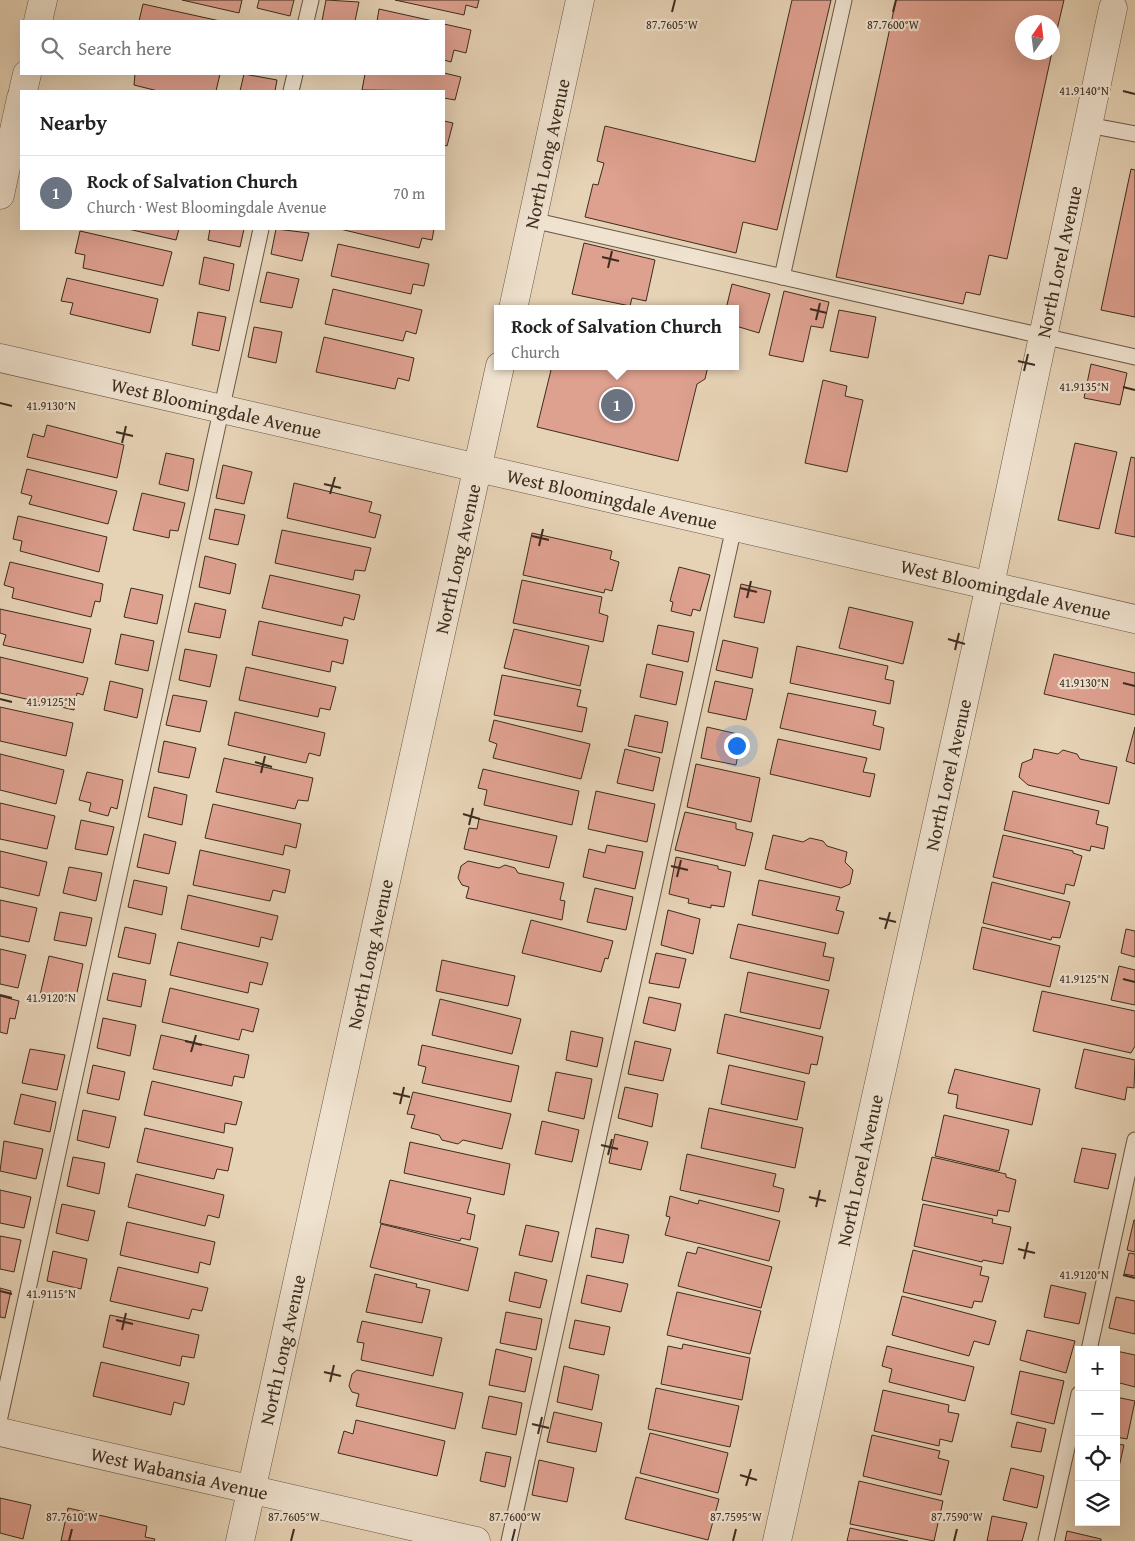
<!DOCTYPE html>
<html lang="en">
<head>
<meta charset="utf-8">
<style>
	body { margin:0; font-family:"Gentium Book Plus",serif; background:#f6f6f6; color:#222 }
	.controls { position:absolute; right:15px; bottom:15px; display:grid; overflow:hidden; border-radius:0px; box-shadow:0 5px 20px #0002 }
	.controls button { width:45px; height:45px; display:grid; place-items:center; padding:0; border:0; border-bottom:1px solid #e0e0e0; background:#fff; color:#222; font:25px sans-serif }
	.compass { position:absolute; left:1015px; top:15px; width:45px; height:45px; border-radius:50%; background:#fff; box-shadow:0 5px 20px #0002; rotate:14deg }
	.you { position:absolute; left:736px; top:745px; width:18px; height:18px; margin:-12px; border:4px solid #fff; border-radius:50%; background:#1a73e8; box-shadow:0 0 0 8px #1a73e833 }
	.badge { display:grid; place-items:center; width:32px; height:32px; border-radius:50%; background:#8f2418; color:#fff; font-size:16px; font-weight:700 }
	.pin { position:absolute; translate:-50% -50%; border:2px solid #fff; box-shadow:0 1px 5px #0006 }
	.popup { position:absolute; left:494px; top:305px; width:245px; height:65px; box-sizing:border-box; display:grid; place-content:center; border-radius:0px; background:#fff; filter:drop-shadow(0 1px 4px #0005); font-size:16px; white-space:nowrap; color:#767676 }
	.popup b { font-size:19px; color:#222 }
	.popup::after { content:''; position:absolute; left:50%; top:100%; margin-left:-10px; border:10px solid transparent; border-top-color:#fff }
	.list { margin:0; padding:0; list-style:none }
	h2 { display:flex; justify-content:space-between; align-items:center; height:65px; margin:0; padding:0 20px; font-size:21px }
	h2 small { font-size:16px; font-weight:400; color:#767676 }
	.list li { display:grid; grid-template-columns:32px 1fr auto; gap:15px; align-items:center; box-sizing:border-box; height:75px; padding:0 20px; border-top:1px solid #e0e0e0 }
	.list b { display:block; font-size:19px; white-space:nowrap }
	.list p { margin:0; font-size:16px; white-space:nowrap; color:#767676 }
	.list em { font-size:16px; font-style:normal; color:#767676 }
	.icon { flex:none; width:28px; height:28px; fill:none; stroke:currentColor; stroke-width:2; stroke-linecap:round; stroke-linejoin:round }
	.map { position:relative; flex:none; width:1135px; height:1541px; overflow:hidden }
	.search { position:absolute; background:#fff; box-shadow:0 5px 20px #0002; left:20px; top:20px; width:425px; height:55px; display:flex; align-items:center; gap:12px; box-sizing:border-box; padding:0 18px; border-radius:0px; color:#767676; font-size:19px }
	.panel { position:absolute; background:#fff; box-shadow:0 5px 20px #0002; left:20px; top:90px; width:425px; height:140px; border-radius:0px }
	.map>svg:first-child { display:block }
</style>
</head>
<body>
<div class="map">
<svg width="1135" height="1541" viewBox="0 0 1135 1541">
	<rect width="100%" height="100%" fill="#e6d2b5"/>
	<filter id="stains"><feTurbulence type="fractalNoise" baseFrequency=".004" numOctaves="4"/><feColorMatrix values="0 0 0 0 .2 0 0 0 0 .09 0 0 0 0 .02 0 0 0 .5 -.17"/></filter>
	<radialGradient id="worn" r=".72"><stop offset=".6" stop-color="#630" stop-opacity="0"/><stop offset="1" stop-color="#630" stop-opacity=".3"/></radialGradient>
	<g fill="#dea08f" stroke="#3d2c20">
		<path d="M182 0H242L239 13Z"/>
		<path d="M259 0H294L290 16 257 8Z"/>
		<path d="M326 0 359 2 355 21H322Z"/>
		<path d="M395 0H479L477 8 466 5 464 15Z"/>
		<path d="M792 0H831L777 230 743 222 736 253 585 217 593 184 598 185 604 163 597 161 605 126 755 162Z"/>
		<path d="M896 0H1064L1052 51V22H1022V52H1052L1007 259 989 255 980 295 966 292 963 304 836 277Z"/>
		<path d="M143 4 220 21H139Z"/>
		<path d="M379 9 433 21H377Z"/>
		<path d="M444 24 471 30 466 53 454 50 451 62 444 60Z"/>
		<path d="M444 73 461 77 455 100 444 98V100V91L362 90 365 74Z"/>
		<path d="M135 74H220L216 91H158L134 85Z"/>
		<path d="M244 74 277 80 275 91H240Z"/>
		<path d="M444 121 453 123 447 146 444 145Z"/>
		<path d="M1131 169 1135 170V317L1101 310Z"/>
		<path d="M128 229H179L176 240Z"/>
		<path d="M210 229H244L240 247 208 240Z"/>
		<path d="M276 229 309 233 302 261 271 254Z"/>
		<path d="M340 229H434L432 240 422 238 419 248Z"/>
		<path d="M80 231 172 252 163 286 83 268 85 255 75 253Z"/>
		<path d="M584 243 655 260 646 301 632 298 630 306 572 294Z"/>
		<path d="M338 244 429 264 424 286 413 284 411 294 331 276Z"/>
		<path d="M204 257 234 264 229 291 199 284Z"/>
		<path d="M267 272 299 279 292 308 260 302Z"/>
		<path d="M67 278 158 299 150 333 70 314 73 303 61 301Z"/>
		<path d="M732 284 770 294 759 333 736 326V309H726Z"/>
		<path d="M333 289 422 310 416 334 406 331 403 341 325 324Z"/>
		<path d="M784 291 829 302 823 328 811 326 803 362 769 355Z"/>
		<path d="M839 310 876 317 868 358 830 351Z"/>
		<path d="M198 312 226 317 219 351 192 345Z"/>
		<path d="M254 327 282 332 276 363 248 357Z"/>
		<path d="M324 337 414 358 409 381 398 378 395 389 316 372Z"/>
		<path d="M1091 364 1127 373 1120 405 1084 398Z"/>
		<path d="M552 366H708L705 379 697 384 678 461 537 427Z"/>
		<path d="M823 380 847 386 845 396 863 400 847 472 805 463Z"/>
		<path d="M47 425 124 445 117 478 27 457 33 434 44 437Z"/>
		<path d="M1075 443 1117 452 1099 529 1058 520Z"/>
		<path d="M166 453 194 459 188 491 159 484Z"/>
		<path d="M1131 457 1135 458V537L1115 533Z"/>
		<path d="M223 465 252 472 244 504 216 498Z"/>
		<path d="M27 469 117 491 108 524 29 504 32 496 21 493Z"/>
		<path d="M294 483 372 502 369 512 381 515 375 538 287 518Z"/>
		<path d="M142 493 185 503 178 531 170 530 169 538 133 530Z"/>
		<path d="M215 509 245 515 238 545 209 539Z"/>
		<path d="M18 516 107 537 99 572 20 551 22 541 13 539Z"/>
		<path d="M282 530 371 548 365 571 355 570 353 580 275 563Z"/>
		<path d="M532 533 612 551 610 559 619 562 612 591 605 589 604 593 523 575Z"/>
		<path d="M205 556 236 564 230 594 199 587Z"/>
		<path d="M10 562 103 584 100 602 95 601 91 617 12 598 14 588 4 585Z"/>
		<path d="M679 567 710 575 700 611 693 609 691 616 671 611 673 602 670 601Z"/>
		<path d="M270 575 360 595 354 620 344 617 342 626 262 608Z"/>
		<path d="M522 580 602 597 599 613 608 616 603 642 513 623Z"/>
		<path d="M741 584 771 591 764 623 734 617Z"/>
		<path d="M131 588 163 595 157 624 124 617Z"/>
		<path d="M195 603 226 610 220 638 188 632Z"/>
		<path d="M849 607 913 622 903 664 839 648Z"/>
		<path d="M0 609 91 629 83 663 3 645 6 635 0 633Z"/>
		<path d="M259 621 348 640 343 664 332 661 330 672 252 655Z"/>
		<path d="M658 625 694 632 688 662 652 654Z"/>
		<path d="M514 629 589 646 580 686 504 668Z"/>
		<path d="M121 634 154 641 148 671 115 664Z"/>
		<path d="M723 640 758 648 752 678 716 670Z"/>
		<path d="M797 646 888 666 885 679 894 681 890 704 790 683Z"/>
		<path d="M185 649 217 655 210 687 179 680Z"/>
		<path d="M1054 654 1135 673V715L1044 694Z"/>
		<path d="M0 657 88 678 83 695 77 693 74 710 0 693Z"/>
		<path d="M647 664 683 672 676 705 640 697Z"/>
		<path d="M246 667 336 687 330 710 320 708 318 717 239 700Z"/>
		<path d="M502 675 581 690 577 706 587 708 582 732 494 715Z"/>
		<path d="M110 681 143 689 137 718 104 710Z"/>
		<path d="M715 681 753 689 746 720 708 712Z"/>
		<path d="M788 693 876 711 873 725 884 728 880 750 780 728Z"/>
		<path d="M173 695 207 701 200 732 166 725Z"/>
		<path d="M0 707 73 723 66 756 0 741Z"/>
		<path d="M235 712 325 733 320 756 309 753 306 763 228 745Z"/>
		<path d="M635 715 668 722 662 753 628 746Z"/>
		<path d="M494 720 590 744 581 779 493 758 497 744 489 741Z"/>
		<path d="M707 727 742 735 736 765 701 758Z"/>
		<path d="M1135 727V764L1126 761Z"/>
		<path d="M778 739 867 758 863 772 875 774 870 797 770 774Z"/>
		<path d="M164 741 196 748 189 778 158 772Z"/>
		<path d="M625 749 660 758 653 791 617 783Z"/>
		<path d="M1034 749 1058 754 1063 750 1077 754 1080 759 1117 767 1109 804 1028 785 1019 777 1022 763 1032 759Z"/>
		<path d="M0 754 64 770 56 804 0 790Z"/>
		<path d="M224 758 313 778 308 801 298 800 295 809 216 792Z"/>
		<path d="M696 764 760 778 751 822 687 807Z"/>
		<path d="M483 769 579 791 572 825 484 805 487 790 478 788Z"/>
		<path d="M87 772 123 780 117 809 111 807 108 816 89 811 91 803 79 800Z"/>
		<path d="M154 787 187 795 182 825 148 817Z"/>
		<path d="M596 791 655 804 647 842 588 829Z"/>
		<path d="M1013 791 1099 811 1096 824 1108 827 1104 849 1091 846 1090 851 1004 830Z"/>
		<path d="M0 803 55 816 47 849 0 839Z"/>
		<path d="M213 804 301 824 296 848 285 845 283 855 205 838Z"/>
		<path d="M685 812 736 823V829L753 833 745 866 675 850Z"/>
		<path d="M479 819 557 836 549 868 464 849 469 828 477 829Z"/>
		<path d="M81 820 114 827 107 855 75 849Z"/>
		<path d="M144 834 176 842 169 874 137 867Z"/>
		<path d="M773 835 803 842 810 838 823 841 827 846 847 852 845 862 853 870 850 884 841 888 765 869Z"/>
		<path d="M1003 835 1073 851V853L1082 856 1074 886 1066 884 1064 894 993 877Z"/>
		<path d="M607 845 643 852 635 889 583 877 589 849 605 853Z"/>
		<path d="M200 850 290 870 285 893 273 890 270 901 193 885Z"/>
		<path d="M0 851 47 862 39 896 0 887Z"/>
		<path d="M676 857 718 866V869L731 872 724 907 711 905V908L688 903 689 899 669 894Z"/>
		<path d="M468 861 499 868 505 865 515 868 518 873 564 883 560 900 565 901 562 920 466 898 469 887 462 885 458 878 461 866Z"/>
		<path d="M69 867 102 873 96 901 63 893Z"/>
		<path d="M134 880 167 887 162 915 128 907Z"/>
		<path d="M759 880 840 897 836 910 844 912 838 934 752 915Z"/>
		<path d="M992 882 1070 902 1060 938 1052 937 1051 940 983 923Z"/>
		<path d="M595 888 633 897 626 930 587 922Z"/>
		<path d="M188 895 278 916 272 940 261 937 259 947 181 929Z"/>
		<path d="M0 900 37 908 29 942 0 936Z"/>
		<path d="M668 910 700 919 693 954 661 945Z"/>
		<path d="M60 912 92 918 86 946 54 940Z"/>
		<path d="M531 920 613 941 608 959 605 958 601 972 522 953Z"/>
		<path d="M738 924 826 943 823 956 834 958 829 981 730 958Z"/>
		<path d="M125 927 156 934 150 964 118 957Z"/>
		<path d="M982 927 1060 946 1050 987 973 969Z"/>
		<path d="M1126 929 1135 931V957L1121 953Z"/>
		<path d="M178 942 268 963 262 985 250 982 248 993 170 975Z"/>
		<path d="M0 949 26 955 18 988 0 984Z"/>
		<path d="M656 953 686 959 679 988 649 983Z"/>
		<path d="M49 956 83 964 75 1002 40 995Z"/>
		<path d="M442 960 515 976 508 1006 436 991Z"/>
		<path d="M1119 966 1135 970V1005L1111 1000Z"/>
		<path d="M748 972 829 990 820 1029 740 1012Z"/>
		<path d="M113 973 146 980 141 1007 107 1000Z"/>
		<path d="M170 988 259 1009 253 1032 242 1029 239 1040 162 1022Z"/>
		<path d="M1042 991 1135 1011V1046L1131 1053 1033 1031Z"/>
		<path d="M0 996 19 1001 15 1019 10 1018 7 1034 0 1032Z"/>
		<path d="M649 997 681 1004 675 1031 643 1023Z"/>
		<path d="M440 999 521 1019 512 1054 432 1035Z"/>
		<path d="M725 1014 823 1037 817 1065 811 1064 809 1074 717 1053Z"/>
		<path d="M103 1018 136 1025 130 1056 97 1048Z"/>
		<path d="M571 1031 603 1038 597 1067 566 1060Z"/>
		<path d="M161 1035 249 1055 244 1078 234 1076 232 1086 153 1069Z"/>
		<path d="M635 1041 671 1049 663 1081 628 1074Z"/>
		<path d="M422 1045 519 1066 511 1102 422 1083 426 1067 418 1065Z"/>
		<path d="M30 1049 65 1055 57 1090 22 1083Z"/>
		<path d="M1084 1049 1135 1060 1134 1088 1127 1087 1125 1100 1075 1088Z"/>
		<path d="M93 1065 125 1072 119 1100 87 1093Z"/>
		<path d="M729 1065 805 1082 797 1120 721 1104Z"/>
		<path d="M955 1069 1040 1089 1032 1125 956 1108 958 1095 948 1093Z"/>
		<path d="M556 1072 592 1079 584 1119 548 1111Z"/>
		<path d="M152 1081 242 1102 236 1125 225 1123 224 1133 144 1115Z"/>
		<path d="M625 1087 658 1094 652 1127 618 1118Z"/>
		<path d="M413 1092 511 1114 502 1149 463 1140 458 1144 442 1140 439 1135 411 1128 415 1115 407 1114Z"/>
		<path d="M21 1094 56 1102 50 1132 14 1124Z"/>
		<path d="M709 1108 803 1128 795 1168 701 1148Z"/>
		<path d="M83 1110 116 1117 109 1148 77 1140Z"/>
		<path d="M944 1115 1009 1130 999 1171 935 1156Z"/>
		<path d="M542 1121 579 1130 572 1162 535 1154Z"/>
		<path d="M145 1128 233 1148 228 1171 217 1169 214 1179 137 1162Z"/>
		<path d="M615 1134 648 1142 641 1170 609 1163Z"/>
		<path d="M4 1141 43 1149 36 1179 0 1171Z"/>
		<path d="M410 1142 510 1164 504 1195 404 1173Z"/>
		<path d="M1082 1148 1116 1154 1108 1189 1074 1182Z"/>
		<path d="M687 1154 776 1174 773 1186 784 1189 779 1212 680 1190Z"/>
		<path d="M73 1157 105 1163 99 1194 67 1186Z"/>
		<path d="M932 1157 1006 1174V1177L1016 1180 1009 1212 998 1210 997 1216 922 1200Z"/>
		<path d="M136 1174 224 1195 219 1218 208 1215 205 1226 128 1207Z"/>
		<path d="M390 1180 471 1198 467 1213 475 1215 470 1240 461 1238 460 1241 380 1223Z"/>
		<path d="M0 1190 31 1197 24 1228 0 1223Z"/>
		<path d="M670 1196 698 1204 699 1200 780 1221 769 1261 665 1235 670 1217 666 1216Z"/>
		<path d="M62 1204 95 1211 88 1241 56 1233Z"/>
		<path d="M923 1204 993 1219 992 1223 1011 1227 1003 1264 983 1260 982 1262 914 1246Z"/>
		<path d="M1134 1220H1135V1252L1127 1250Z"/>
		<path d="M127 1222 215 1242 210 1265 200 1262 198 1273 120 1255Z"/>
		<path d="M381 1224 478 1248 468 1291 370 1267Z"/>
		<path d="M526 1225 559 1232 552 1262 519 1255Z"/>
		<path d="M596 1228 629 1235 623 1263 591 1257Z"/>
		<path d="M0 1236 21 1240 14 1272 0 1269Z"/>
		<path d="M698 1247 772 1267 761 1308 678 1286 687 1252 696 1254Z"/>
		<path d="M913 1250 982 1267 980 1275 989 1277 982 1302 974 1301 972 1308 903 1292Z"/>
		<path d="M53 1251 87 1259 81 1289 47 1281Z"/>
		<path d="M1129 1253 1135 1254V1276L1124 1274Z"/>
		<path d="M118 1267 208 1288 202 1311 192 1309 189 1319 110 1301Z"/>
		<path d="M515 1272 547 1280 540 1308 509 1301Z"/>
		<path d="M375 1274 417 1284 416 1287 430 1290 422 1323 366 1312Z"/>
		<path d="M587 1275 628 1284 621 1312 581 1303Z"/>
		<path d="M1051 1285 1086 1293 1079 1324 1044 1317Z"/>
		<path d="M0 1288 11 1291 5 1318 0 1317Z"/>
		<path d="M677 1292 761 1311 750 1354 667 1335Z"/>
		<path d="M902 1296 996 1321 989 1345 974 1341 969 1356 892 1335Z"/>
		<path d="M1116 1297 1135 1301V1334L1109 1328Z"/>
		<path d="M506 1312 542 1319 536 1350 500 1343Z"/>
		<path d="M110 1315 199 1335 194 1358 182 1356 180 1366 103 1347Z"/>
		<path d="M575 1320 610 1327 604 1355 569 1348Z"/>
		<path d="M362 1321 442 1338 433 1376 361 1360 364 1343 357 1342Z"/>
		<path d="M1027 1330 1075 1341 1066 1373 1020 1360Z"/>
		<path d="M683 1344 750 1358 742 1400 661 1384 668 1346 682 1349Z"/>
		<path d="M887 1346 974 1367 965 1401 889 1382 892 1369 882 1366Z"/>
		<path d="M496 1349 532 1358 525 1392 489 1385Z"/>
		<path d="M1116 1351 1135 1355V1387L1116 1382Z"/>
		<path d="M101 1362 189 1383 184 1405 174 1402 171 1415 93 1396Z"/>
		<path d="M564 1366 599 1375 592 1410 557 1402Z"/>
		<path d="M357 1370 463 1393 455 1429 356 1406 359 1394 352 1392 349 1386 352 1374Z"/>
		<path d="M1020 1371 1064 1381 1054 1424 1011 1414Z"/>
		<path d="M656 1388 739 1406 730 1447 648 1429Z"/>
		<path d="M883 1390 949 1405 948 1412 959 1414 952 1442 940 1439 939 1446 874 1431Z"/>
		<path d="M489 1396 522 1403 516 1435 482 1428Z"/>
		<path d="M1116 1397 1135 1401 1127 1439 1116 1437Z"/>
		<path d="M554 1412 602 1423 596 1452 547 1442Z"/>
		<path d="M356 1420 445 1441 437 1476 338 1453 344 1431 353 1434Z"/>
		<path d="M1017 1422 1046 1429 1041 1452 1011 1447Z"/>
		<path d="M650 1433 728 1453 718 1493 640 1473Z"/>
		<path d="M872 1435 940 1451 938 1458 949 1461 941 1495 863 1476Z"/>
		<path d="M1116 1444 1124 1445 1117 1476H1116Z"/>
		<path d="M486 1452 511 1457 505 1487 480 1481Z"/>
		<path d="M539 1460 574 1468 567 1502 532 1495Z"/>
		<path d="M1011 1468 1044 1476 1037 1508 1003 1500Z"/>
		<path d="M636 1477 719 1499 708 1540 625 1519Z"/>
		<path d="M859 1481 943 1501 934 1541 850 1524Z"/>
		<path d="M0 1498 31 1505 23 1539 0 1533Z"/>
		<path d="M68 1508 147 1526 145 1537 155 1539 154 1541H61Z"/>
		<path d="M992 1516 1027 1523 1022 1541H987Z"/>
		<path d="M850 1528 908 1541H847Z"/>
		<path d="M1067 1531 1101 1539V1541H1065Z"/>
	</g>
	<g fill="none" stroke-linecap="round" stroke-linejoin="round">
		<g stroke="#675645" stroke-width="17">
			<g id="lane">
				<path d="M306 21 311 0"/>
				<path d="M291 91 295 74"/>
				<path d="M1088 125 1135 134"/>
				<path d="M532 220 1135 357"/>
				<path d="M782 277 844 0"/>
				<path d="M1089 1350 1135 1140"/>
				<path d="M0 1417 261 229"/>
				<path d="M509 1541 734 527"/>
				<path d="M1046 1541 1079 1394"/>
			</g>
		</g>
		<g stroke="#675645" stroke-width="29">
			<g id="street">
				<path d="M38 21 43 0"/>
				<path d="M23 91 27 74"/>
				<path d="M0 195 21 98"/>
				<path id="s1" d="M513 309 580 0"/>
				<path id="s2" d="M0 358 1135 619"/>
				<path id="s3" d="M0 1432 476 1541"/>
				<path id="s4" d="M240 1541 500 366"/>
				<path id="s5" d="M777 1541 990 585 1113 8"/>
			</g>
		</g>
		<use href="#lane" stroke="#efe2cf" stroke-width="15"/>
		<use href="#street" stroke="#efe2cf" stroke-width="28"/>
	</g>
	<path fill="none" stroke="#3d2c20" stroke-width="2" d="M672 12 675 0M893 12 896 0M1123 91 1135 94M602 257 619 261M608 268 612 251M810 309 827 313M816 320 820 303M1018 361 1035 365M1024 371 1028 354M1123 387 1135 390M0 403 12 406M116 432 133 436M122 443 126 426M324 484 341 488M330 494 335 477M532 536 549 540M539 546 543 529M740 588 757 592M747 598 751 581M948 639 965 644M955 650 959 633M1123 683 1135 686M0 699 12 702M255 762 272 767M261 773 265 756M463 814 480 819M469 825 473 808M671 866 688 870M677 877 681 860M879 918 896 922M885 929 890 912M1123 979 1135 982M0 995 12 998M185 1041 202 1045M191 1052 196 1035M393 1093 410 1097M400 1104 404 1087M601 1145 618 1149M608 1155 612 1139M809 1197 826 1201M816 1207 820 1190M1018 1249 1035 1253M1024 1259 1028 1242M1123 1275 1135 1278M0 1291 12 1294M116 1320 133 1324M122 1330 126 1313M324 1372 341 1376M330 1382 334 1365M532 1424 549 1428M538 1434 542 1417M740 1475 757 1480M746 1486 751 1469M69 1541 72 1529M291 1541 294 1529M512 1541 515 1529M733 1541 736 1529M954 1541 957 1529"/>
	<g text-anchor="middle" stroke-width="4.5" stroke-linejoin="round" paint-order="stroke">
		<g font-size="19" fill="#3d2c20" stroke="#efe2cf">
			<text dy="7" stroke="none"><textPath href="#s1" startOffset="159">North Long Avenue</textPath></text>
			<text dy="7" stroke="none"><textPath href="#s5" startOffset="1310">North Lorel Avenue</textPath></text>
			<text dy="7" stroke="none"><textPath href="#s2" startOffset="222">West Bloomingdale Avenue</textPath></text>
			<text dy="7" stroke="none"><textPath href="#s2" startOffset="628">West Bloomingdale Avenue</textPath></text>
			<text dy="7" stroke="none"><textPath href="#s4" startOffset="1006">North Long Avenue</textPath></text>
			<text dy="7" stroke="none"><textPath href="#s2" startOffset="1032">West Bloomingdale Avenue</textPath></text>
			<text dy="7" stroke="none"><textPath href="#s5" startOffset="785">North Lorel Avenue</textPath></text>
			<text dy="7" stroke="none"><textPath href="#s4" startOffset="601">North Long Avenue</textPath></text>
			<text dy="7" stroke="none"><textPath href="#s5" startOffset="380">North Lorel Avenue</textPath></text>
			<text dy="7" stroke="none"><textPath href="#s4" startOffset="196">North Long Avenue</textPath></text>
			<text dy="7" stroke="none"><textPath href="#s3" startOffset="184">West Wabansia Avenue</textPath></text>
		</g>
	</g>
	<g font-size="12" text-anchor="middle" fill="#3d2c20" stroke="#efe2cf" stroke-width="4.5" stroke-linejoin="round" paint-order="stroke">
		<text x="672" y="29">87.7605°W</text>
		<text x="893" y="29">87.7600°W</text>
		<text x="1084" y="95">41.9140°N</text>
		<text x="1084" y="391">41.9135°N</text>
		<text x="51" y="410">41.9130°N</text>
		<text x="1084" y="687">41.9130°N</text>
		<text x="51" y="706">41.9125°N</text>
		<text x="1084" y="983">41.9125°N</text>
		<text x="51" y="1002">41.9120°N</text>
		<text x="1084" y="1279">41.9120°N</text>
		<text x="51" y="1298">41.9115°N</text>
		<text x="72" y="1521">87.7610°W</text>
		<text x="294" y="1521">87.7605°W</text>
		<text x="515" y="1521">87.7600°W</text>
		<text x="736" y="1521">87.7595°W</text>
		<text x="957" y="1521">87.7590°W</text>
	</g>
	<rect width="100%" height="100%" filter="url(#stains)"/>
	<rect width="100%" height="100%" fill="url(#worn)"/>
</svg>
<div class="controls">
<button>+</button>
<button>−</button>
<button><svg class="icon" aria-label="locate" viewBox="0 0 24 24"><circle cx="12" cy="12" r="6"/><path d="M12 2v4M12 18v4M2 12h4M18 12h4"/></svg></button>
<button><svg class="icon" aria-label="layers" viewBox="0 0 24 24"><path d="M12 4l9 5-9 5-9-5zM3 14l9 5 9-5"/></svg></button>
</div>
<svg class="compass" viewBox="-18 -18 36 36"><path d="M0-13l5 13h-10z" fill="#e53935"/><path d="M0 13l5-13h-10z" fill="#767676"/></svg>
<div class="you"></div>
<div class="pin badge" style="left:617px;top:405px;background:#6b7280">1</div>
<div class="popup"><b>Rock of Salvation Church</b>Church</div>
<div class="search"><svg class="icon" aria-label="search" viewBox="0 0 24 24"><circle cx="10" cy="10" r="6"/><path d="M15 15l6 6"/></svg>Search here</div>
<section class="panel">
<h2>Nearby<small></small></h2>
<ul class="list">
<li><span class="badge" style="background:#6b7280">1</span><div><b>Rock of Salvation Church</b><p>Church · West Bloomingdale Avenue</p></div><em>70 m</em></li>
</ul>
</section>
</div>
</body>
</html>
